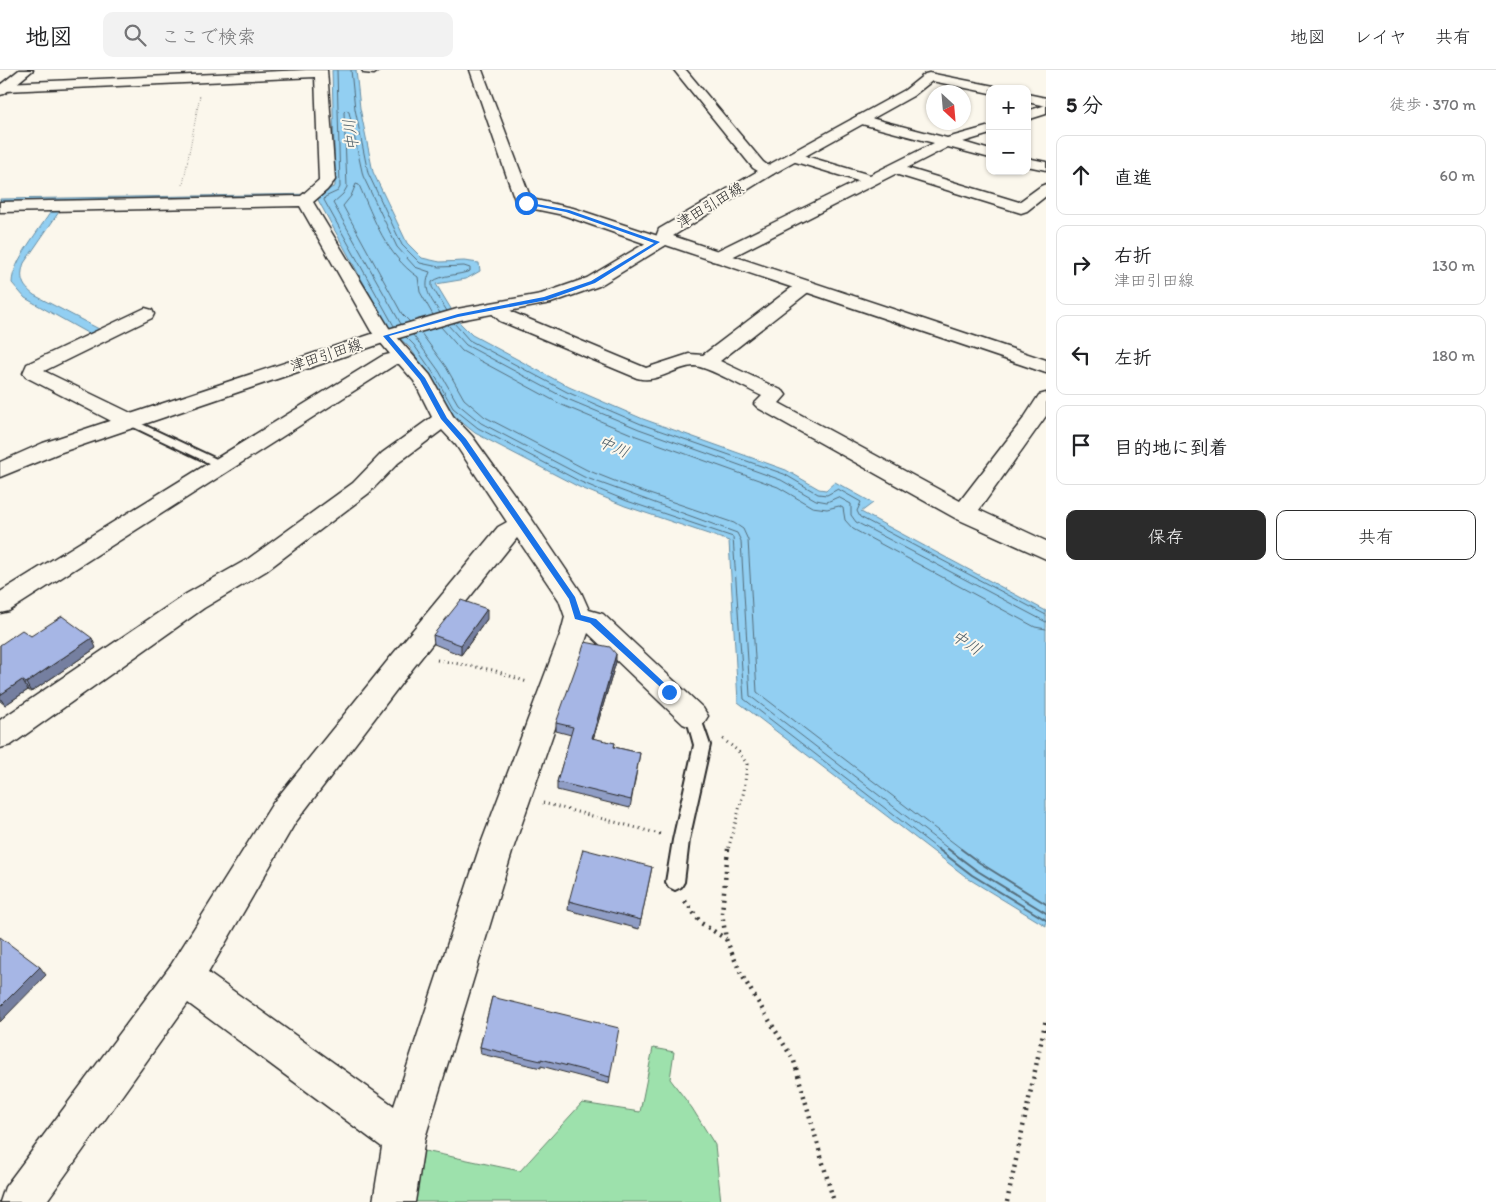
<!DOCTYPE html>
<html lang="ja">
<head>
<meta charset="utf-8">
<style>
	body { margin:0; font-family:Itim,"Klee One",sans-serif; background:#f2f2f2; color:#202124 }
	.controls { position:absolute; right:15px; top:15px; display:grid; overflow:hidden; border-radius:10px; box-shadow:0 1px 4px #0004 }
	.controls button { width:45px; height:45px; display:grid; place-items:center; padding:0; border:0; border-bottom:1px solid #e0e0e0; background:#fff; color:#202124; font:25px sans-serif }
	.compass { position:absolute; left:926px; top:15px; width:45px; height:45px; border-radius:50%; background:#fff; box-shadow:0 1px 4px #0004; rotate:154deg }
	.stop { position:absolute; width:15px; height:15px; margin:-11px; border:4px solid #1a73e8; border-radius:50%; background:#fff }
	.stop.end { background:#1a73e8; border-color:#fff; box-shadow:0 1px 5px #0008 }
	.list { margin:0; padding:0; list-style:none }
	h2 { display:flex; justify-content:space-between; align-items:center; height:65px; margin:0; padding:0 20px; font-size:21px }
	h2 small { font-size:16px; font-weight:400; color:#757577 }
	.list li { display:grid; grid-template-columns:32px 1fr auto; gap:15px; align-items:center; box-sizing:border-box; height:80px; margin:0 10px 10px; padding:0 10px; border:1px solid #e0e0e0; border-radius:10px }
	.list b { display:block; font-size:19px; white-space:nowrap }
	.list p { margin:0; font-size:16px; white-space:nowrap; color:#757577 }
	.list em { font-size:16px; font-style:normal; color:#757577 }
	.actions { display:flex; gap:10px; padding:15px 20px }
	.actions a { flex:1; padding:11px 0; border:1px solid #2b2b2b; border-radius:10px; text-align:center; font-size:18px; color:#2b2b2b }
	.actions .main { background:#2b2b2b; color:#fff }
	.icon { flex:none; width:28px; height:28px; fill:none; stroke:currentColor; stroke-width:2; stroke-linecap:round; stroke-linejoin:round }
	.map { position:relative; flex:none; width:1046px; height:1132px; overflow:hidden }
	header { display:flex; align-items:center; gap:30px; box-sizing:border-box; height:70px; padding:0 25px; background:#fff; border-bottom:1px solid #e0e0e0 }
	header strong { font-size:24px }
	nav { display:flex; gap:28px; margin-inline-start:auto; font-size:18px }
	.search { width:350px; height:45px; background:#f2f2f2; display:flex; align-items:center; gap:12px; box-sizing:border-box; padding:0 18px; border-radius:10px; color:#757577; font-size:19px }
	main { display:flex }
	aside { flex:1; background:#fff }
	.map>svg:first-child { display:block }
</style>
</head>
<body>
<header>
<strong>地図</strong>
<div class="search"><svg class="icon" aria-label="search" viewBox="0 0 24 24"><circle cx="10" cy="10" r="6"/><path d="M15 15l6 6"/></svg>ここで検索</div>
<nav><a>地図</a><a>レイヤ</a><a>共有</a></nav>
</header>
<main>
<div class="map">
<svg width="1046" height="1132" viewBox="0 0 1046 1132">
	<rect width="100%" height="100%" fill="#fbf7ec"/>
	<filter id="ink" filterUnits="userSpaceOnUse"><feTurbulence type="fractalNoise" baseFrequency=".02" numOctaves="2"/><feDisplacementMap in="SourceGraphic" scale="10" xChannelSelector="R" yChannelSelector="G"/><feConvolveMatrix kernelMatrix="1 2 1 2 8 2 1 2 1" color-interpolation-filters="sRGB"/></filter>
	<g filter="url(#ink)">
		<path fill="#9de1ac" stroke="#64866c" d="M653 978 674 982 670 1009 692 1038 715 1075 721 1132H406L415 1079 520 1101 582 1033 640 1042Z"/>
		<g fill="#92cff2" stroke="#698da2">
			<path d="M332 0H356L360 38 373 102 407 173 422 188 440 192 464 191 479 193 480 201 466 209 436 214 459 252 472 265 569 317 643 349 786 400 819 419 826 420 835 412 873 433 861 442 1046 541V856L969 809 738 632 729 471 625 436 579 417 475 363 449 342 430 307 410 278 387 256 317 128 0 133V129L320 124 335 116Z"/>
			<path d="M61 139 24 193C19 208 22 216 34 225L99 259 89 264 25 228 12 213C12 192 40 159 52 140Z"/>
		</g>
		<g fill="none" stroke-linecap="round" stroke-linejoin="round">
			<g stroke="#546d7b" stroke-width="1">
				<path d="M337 0 340 117 338 121 325 127 324 130 394 256"/>
				<path d="M351 0 355 39 368 103 402 175 420 193 439 197 464 196 470 198V201C457 206 443 204 432 212V217L447 241"/>
				<path d="M410 252 402 244 343 136 351 126 356 114 359 115C374 149 386 185 418 207L420 222 433 245"/>
				<path d="M454 253 469 270 567 322 641 354 784 404 818 424 827 425 838 419 861 432 857 441 860 447 1046 545"/>
				<path d="M401 254 333 133 343 124 347 117 344 42 346 40 349 42 363 106 397 177 415 197 430 202C422 220 431 228 440 243"/>
				<path d="M448 255 466 275 565 328 639 359 781 410 816 430 827 432 838 427 851 434V445L856 452 1046 552"/>
				<path d="M441 257 462 281 562 335 636 366 778 417 812 437 827 439 839 436 843 438 845 450 853 459 1035 557 1046 559"/>
				<path d="M421 263 446 297 464 329 485 347 587 400 632 418 734 453 743 459 748 470 757 622 963 780"/>
				<path d="M413 265 439 301 458 334 481 353 584 407 737 463 741 471 750 626 950 780"/>
				<path d="M406 267 414 275 434 304 453 338 478 358 581 412 627 431 733 467 744 629 939 780"/>
			</g>
			<g stroke="#546d7b" stroke-width="2">
				<path d="M938 779 972 805 1046 850"/>
				<path d="M948 779 976 800 1046 843"/>
				<path d="M961 779 980 793 1046 834"/>
			</g>
			<g stroke="#2b2b2b" stroke-width="4">
				<g id="lane">
					<path d="M129 348 225 393 227 395 225 397H217L125 353 124 351Z"/>
					<path d="M693 640 698 642 700 646 710 675 689 770 684 812 681 817 675 820 669 817 666 812 673 770 694 675 686 646 688 642Z"/>
				</g>
			</g>
			<g stroke="#2b2b2b" stroke-width="3">
				<g id="street">
					<path d="M306 0H327L335 110 327 120 313 132 389 258 430 305 453 346 472 366 531 448 581 522 589 540 603 544 703 638 708 646 703 654 693 658 683 654 588 563 513 779 425 1068 415 1132H373L382 1077 188 933 46 1132H0L5 1117 171 895 273 733 393 584 498 457 507 452 456 375 442 360 398 393 369 423 266 501 204 538 11 675 0 678V650L186 524 248 489 353 413 382 383 432 347 414 311 399 294H396L9 541 0 543V522L382 286 390 284 371 261 300 136 0 142V132L301 126 319 110 315 7 5 21 1 20 0 15 5 13ZM517 468 559 530 565 547 561 562 479 779 394 1036 208 903 295 753 413 598Z"/>
					<path d="M362 0H380L374 4 364 3Z"/>
					<path d="M470 0H482L531 129 573 138 664 168 666 172 664 176H652L563 145 520 136 515 130Z"/>
					<path d="M674 0H686L763 92 775 101 773 104H763L753 98Z"/>
					<path d="M1046 35V44L1027 50V41Z"/>
					<path d="M859 45 947 68 990 56V64L963 72 990 80V88L948 77 907 98 1019 132 1041 116 1046 114V126L1027 141 1021 143 895 104 724 191 718 192 712 191 709 187 712 183 858 111 789 90 787 87 789 84H799L870 105 934 73 854 52 852 49Z"/>
					<path d="M1027 88 1046 92V100L1027 96Z"/>
					<path d="M805 211 811 212 814 216 811 220 720 291 783 321 786 325 779 333 960 431 1024 348 1039 325 1046 323V346L979 440 1046 471V489L955 448 758 338 754 334 762 326C747 319 707 296 694 296 673 297 658 314 637 308L500 251 486 238 488 234C500 231 505 237 514 243L646 298 689 284 703 285 799 212Z"/>
					<path d="M145 238 152 240 154 244 152 248 44 301 137 346 140 351 137 356 129 357 121 356 26 307 23 303 27 294Z"/>
				</g>
			</g>
			<g stroke="#2b2b2b" stroke-width="3">
				<g id="secondary">
					<path d="M19 0H33L4 24 0 25V15Z"/>
					<path d="M929 3 994 16 996 19H990V23L932 11 913 26 773 104 673 166 1046 290V303L666 175 599 216 551 233 460 250 392 270 59 383 0 407V392L43 373 378 262 457 239 541 224 587 208 656 167 659 159 763 98 905 20 925 4Z"/>
					<path d="M1027 24 1046 28V36L1027 32Z"/>
				</g>
			</g>
			<path stroke="#2b2b2b" stroke-width="1" stroke-dasharray="0.5 2" stroke-linecap="butt" d="M183 115 200 25"/>
			<g stroke="#2b2b2b" stroke-width="3" stroke-dasharray="1 4" stroke-linecap="butt">
				<path d="M437 590 493 600 527 612"/>
				<path d="M723 669 738 681 747 694 744 721 728 780"/>
				<path d="M543 733 660 764"/>
			</g>
			<g stroke="#2b2b2b" stroke-width="4.5" stroke-dasharray="2 5" stroke-linecap="butt">
				<path d="M728 779 722 843 726 869 741 904 794 991 834 1132"/>
				<path d="M685 831 701 853 726 869"/>
				<path d="M1007 1132 1046 949"/>
			</g>
			<use href="#lane" fill="#fbf7ec" fill-rule="evenodd"/>
			<use href="#street" fill="#fbf7ec" fill-rule="evenodd"/>
			<use href="#secondary" fill="#fbf7ec" fill-rule="evenodd"/>
		</g>
		<g fill="#8f9dc5" stroke="#2b2b2b">
			<path d="M487 549 461 585 434 574 433 565Z"/>
			<path d="M31 566 96 578 31 622 28 620 5 635 0 631V575Z"/>
			<path d="M616 592 593 669 615 673 614 677 640 683 630 738 557 720V712L571 665 556 661V653Z"/>
			<path d="M652 797 639 859 568 840 569 831Z"/>
			<path d="M492 927 610 1007 609 1014 541 996V998L481 984 480 977Z"/>
		</g>
		<g fill="#747fa0" stroke="#2b2b2b">
			<path d="M487 539V549L461 585V575Z"/>
			<path d="M92 568 96 578 31 622 26 613Z"/>
			<path d="M616 584V592L591 676 592 668Z"/>
			<path d="M22 610 28 620 5 635 0 628V625Z"/>
			<path d="M40 897 46 905 0 952V937Z"/>
		</g>
		<g fill="#a6b6e5" stroke="#2b2b2b">
			<path d="M461 530 487 539 461 575 433 565Z"/>
			<path d="M62 546 92 568 26 613 22 610 0 625V575L22 560 31 566Z"/>
			<path d="M585 572 610 577 616 584 592 668 615 673 614 677 640 683 631 730 557 712 573 657 556 653Z"/>
			<path d="M583 779 652 797 641 850 569 831Z"/>
			<path d="M0 867 40 897 0 937Z"/>
			<path d="M492 927 619 958 610 1007 541 989V991L480 977Z"/>
		</g>
	</g>
	<path fill="#1a73e8" d="M526 132 569 140 660 172 595 213 547 230 458 247 389 266 425 308 447 348 466 369 575 527 581 545 596 549 672 620 673 622 669 625 590 553 575 549 569 529 461 372 441 349 420 310 383 266 458 244 544 227 591 211 654 173 566 142 525 134Z"/>
	<g text-anchor="middle" stroke-width="4" stroke-linejoin="round" paint-order="stroke">
		<g font-size="15" fill="#2b2b2b" stroke="#fbf7ec">
			<text transform="translate(710 135) rotate(-31)" y="5">津田引田線</text>
			<text transform="translate(326 285) rotate(-18)" y="5">津田引田線</text>
		</g>
		<g font-size="16" font-style="italic" fill="#4a5c67" stroke="#fbf7ec">
			<text transform="translate(350 65) rotate(-97)" y="6">中川</text>
			<text transform="translate(614 376) rotate(24)" y="6">中川</text>
			<text transform="translate(967 572) rotate(33)" y="6">中川</text>
		</g>
	</g>
</svg>
<div class="controls">
<button>+</button>
<button>−</button>
</div>
<svg class="compass" viewBox="-18 -18 36 36"><path d="M0-13l5 13h-10z" fill="#e53935"/><path d="M0 13l5-13h-10z" fill="#757577"/></svg>
<div class="stop" style="left:526px;top:133px"></div>
<div class="stop end" style="left:669px;top:622px"></div>
</div>
<aside>
<h2>5 分<small>徒歩 · 370 m</small></h2>
<ul class="list">
<li><svg class="icon" aria-label="ahead" viewBox="0 0 24 24"><path d="M12 20V5M6 11l6-6 6 6"/></svg><div><b>直進</b></div><em>60 m</em></li>
<li><svg class="icon" aria-label="right" viewBox="0 0 24 24"><path d="M7 20v-9h11M14 6l5 5-5 5"/></svg><div><b>右折</b><p>津田引田線</p></div><em>130 m</em></li>
<li><svg class="icon" aria-label="left" viewBox="0 0 24 24"><path d="M17 20v-9H6M10 6l-5 5 5 5"/></svg><div><b>左折</b></div><em>180 m</em></li>
<li><svg class="icon" aria-label="arrive" viewBox="0 0 24 24"><path d="M6 21V4h12l-3 4 3 4H6"/></svg><div><b>目的地に到着</b></div></li>
</ul>
<div class="actions"><a class="main">保存</a><a>共有</a></div>
</aside>
</main>
</body>
</html>
